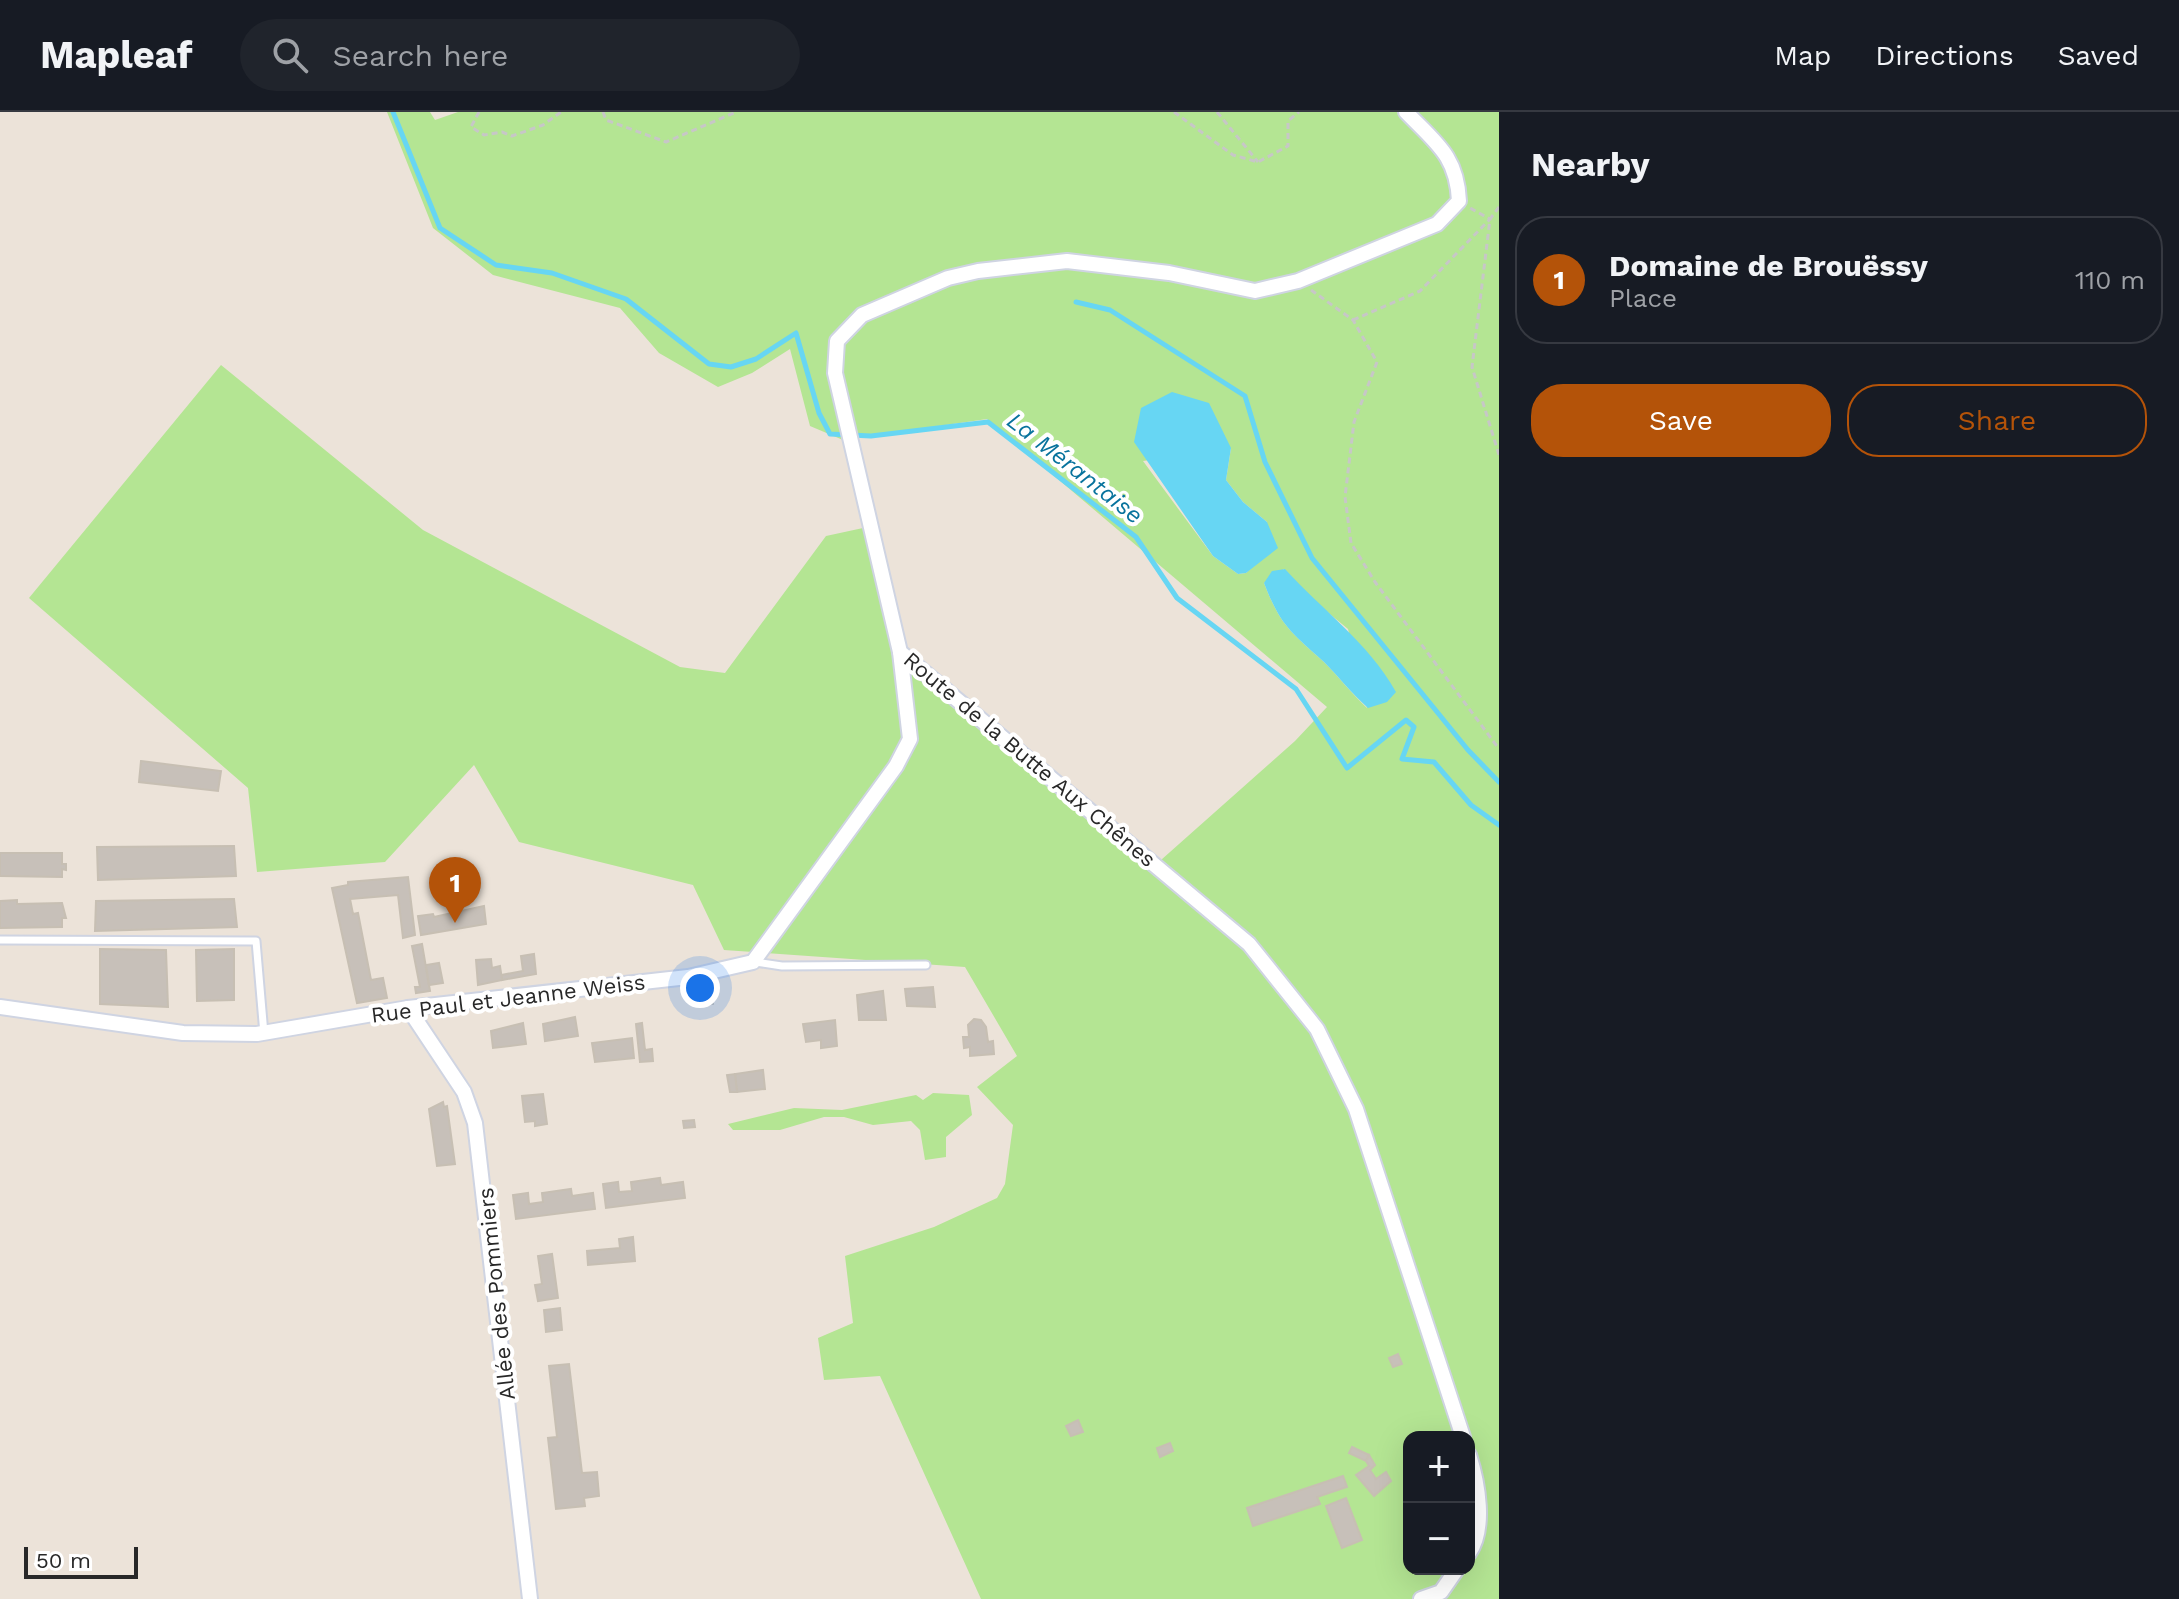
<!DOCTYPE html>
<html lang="en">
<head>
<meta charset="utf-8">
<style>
	body { margin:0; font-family:"Work Sans",sans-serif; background:#20242c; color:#f1f3f6 }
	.controls { position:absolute; right:24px; bottom:24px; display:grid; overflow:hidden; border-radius:16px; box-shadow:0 8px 32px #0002 }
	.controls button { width:72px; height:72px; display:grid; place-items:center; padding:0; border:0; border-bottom:2px solid #363941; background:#171b24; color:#f1f3f6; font:40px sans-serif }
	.scale { position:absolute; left:24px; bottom:20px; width:114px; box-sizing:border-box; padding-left:8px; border:4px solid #282828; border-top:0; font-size:22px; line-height:28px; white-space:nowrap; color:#282828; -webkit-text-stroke:6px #fff; paint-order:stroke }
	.you { position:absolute; left:700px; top:876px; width:28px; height:28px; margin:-20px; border:6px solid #fff; border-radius:50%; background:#1a73e8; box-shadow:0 0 0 12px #1a73e833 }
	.badge { display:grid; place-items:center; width:52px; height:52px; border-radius:50%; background:#b45309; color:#fff; font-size:26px; font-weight:700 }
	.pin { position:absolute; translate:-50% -66px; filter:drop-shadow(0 2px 4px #0008) }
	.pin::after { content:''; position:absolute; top:42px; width:28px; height:24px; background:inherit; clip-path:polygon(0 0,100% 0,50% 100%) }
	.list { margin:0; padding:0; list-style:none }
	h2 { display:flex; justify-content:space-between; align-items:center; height:104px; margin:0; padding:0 32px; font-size:34px }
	h2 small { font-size:26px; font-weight:400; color:#9ea1a6 }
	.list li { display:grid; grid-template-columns:52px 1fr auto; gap:24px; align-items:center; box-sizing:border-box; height:128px; margin:0 16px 16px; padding:0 16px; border:2px solid #363941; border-radius:32px }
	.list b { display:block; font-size:30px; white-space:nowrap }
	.list p { margin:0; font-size:26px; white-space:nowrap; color:#9ea1a6 }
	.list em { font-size:26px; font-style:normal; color:#9ea1a6 }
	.actions { display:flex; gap:16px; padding:24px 32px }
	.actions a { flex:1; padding:18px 0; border:2px solid #b45309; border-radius:32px; text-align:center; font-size:28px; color:#b45309 }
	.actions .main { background:#b45309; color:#fff }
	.icon { flex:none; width:44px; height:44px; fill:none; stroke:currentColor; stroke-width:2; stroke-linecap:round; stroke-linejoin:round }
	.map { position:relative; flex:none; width:1499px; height:1487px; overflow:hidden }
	header { display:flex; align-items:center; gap:48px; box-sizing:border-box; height:112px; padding:0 40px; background:#171b24; border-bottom:2px solid #363941 }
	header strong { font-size:38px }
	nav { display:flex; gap:44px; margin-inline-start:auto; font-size:28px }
	.search { width:560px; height:72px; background:#20242c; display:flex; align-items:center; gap:20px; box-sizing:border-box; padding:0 28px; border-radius:44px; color:#9ea1a6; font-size:30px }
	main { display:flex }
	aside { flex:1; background:#171b24 }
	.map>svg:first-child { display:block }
</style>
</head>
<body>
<header>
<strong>Mapleaf</strong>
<div class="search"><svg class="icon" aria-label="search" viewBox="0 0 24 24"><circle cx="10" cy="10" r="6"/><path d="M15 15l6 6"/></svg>Search here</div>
<nav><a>Map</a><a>Directions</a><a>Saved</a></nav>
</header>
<main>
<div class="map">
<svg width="1499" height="1487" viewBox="0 0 1499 1487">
	<rect width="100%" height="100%" fill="#ece3d9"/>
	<g fill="#b4e593" fill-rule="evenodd">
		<path d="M387 0H430L435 8 458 0H1499V1487H981L880 1264 824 1268 818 1226 853 1211 845 1144 934 1115 997 1086 1005 1072 1013 1013 977 975 1017 944 965 855 724 838 693 773 519 730 474 653 385 750 257 760 248 676 29 486 221 253 423 418 680 555 725 561 826 424 863 416 894 538 1232 828 1161 748 1295 629 1327 595 987 307 843 328 810 314 790 237 752 261 718 275 659 241 620 196 493 163 433 116ZM1231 336 1226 368 1243 390 1267 410V442L1246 461 1238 462 1213 444 1143 349ZM1284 457 1314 489 1348 517 1367 596C1352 582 1339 565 1324 550 1291 520 1281 515 1264 471ZM1409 1325H1469V1457H1409Z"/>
		<path d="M933 981 969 983 972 1003 946 1025V1045L925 1048 920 1018 911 1009 873 1013 844 1005H824L780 1018H733L728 1012 794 996 842 998 916 983 923 988Z"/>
	</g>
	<g fill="#67d6f3">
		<path d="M1172 280 1209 291 1231 336 1226 368 1243 390 1267 410 1278 436 1246 461 1238 462 1213 444 1134 330 1141 296Z"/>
		<path d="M1285 457C1322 498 1368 530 1396 580L1387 590 1368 596C1352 582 1339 565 1324 550 1291 520 1281 515 1264 471L1272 459Z"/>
	</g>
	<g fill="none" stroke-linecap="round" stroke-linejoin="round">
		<g stroke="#67d6f3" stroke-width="5">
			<path d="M393 0 440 116 496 153 552 161 626 187 709 252 731 255 756 247 796 221 819 301 830 322 871 324 988 310 1136 425 1177 486 1296 577 1347 656 1406 608 1414 615 1402 647 1434 650 1471 693 1499 713"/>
			<path d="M1076 190 1110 198 1245 284 1265 350 1312 446 1468 638 1499 670"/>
		</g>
	</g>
	<g fill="#c7c0b9" stroke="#c7bfb3" stroke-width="2">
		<path d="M141 649 221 659 218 679 139 670Z"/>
		<path d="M234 734 236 764 98 768 97 735Z"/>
		<path d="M0 741H62V752H66V758L62 757V765L0 764Z"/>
		<path d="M408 765 415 823 403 826 398 783 350 787 353 802 358 801 371 868 383 866 387 886 357 891 332 776 348 773V770Z"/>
		<path d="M234 787 237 815 95 819 96 789Z"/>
		<path d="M17 788V792L62 791 66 806H62V815L0 816V789Z"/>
		<path d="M484 794 486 812 421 823 418 804 433 802 434 805Z"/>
		<path d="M422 832 430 879 416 881 415 875H420L412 834Z"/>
		<path d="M100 837 166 838 168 895 100 892Z"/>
		<path d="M234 837V888L197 889 196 838Z"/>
		<path d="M534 842 536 862 502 868 501 863 523 859 521 844Z"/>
		<path d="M491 847 492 856 500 854 502 868 478 873 476 848Z"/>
		<path d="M439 851 443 871 429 873 426 853Z"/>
		<path d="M710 873 713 892 696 894 694 875Z"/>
		<path d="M933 875 935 895 907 894 905 877Z"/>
		<path d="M883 879 886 908H859L857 883Z"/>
		<path d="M575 905 578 924 545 929 543 912Z"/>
		<path d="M974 907 981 908 986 915 988 930 993 929 994 942 970 944V935L964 936 963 925H969L968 913Z"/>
		<path d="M835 908 837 934 821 936V928L806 930 803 912Z"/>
		<path d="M523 911 526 932 493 936 491 919Z"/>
		<path d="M642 911 645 938 652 937 653 949 640 950 636 912Z"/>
		<path d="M632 926 634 946 595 950 592 931Z"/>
		<path d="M763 958 765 977 737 980 735 962Z"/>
		<path d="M735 962 737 980H730L727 963Z"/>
		<path d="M543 982 547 1012 535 1014V1009L525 1010 522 984Z"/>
		<path d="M443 990 444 995 447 994 455 1052 437 1054 429 997Z"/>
		<path d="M694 1008 695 1015 684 1016 683 1009Z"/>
		<path d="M660 1066 661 1073 683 1070 685 1086 606 1096 603 1072 618 1070 619 1080 632 1079 631 1070Z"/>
		<path d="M571 1077 572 1084 593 1081 595 1097 516 1107 513 1083 528 1081 529 1092 543 1090 542 1081Z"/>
		<path d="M633 1125 635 1149 588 1153 587 1139 620 1136 619 1127Z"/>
		<path d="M552 1142 558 1186 538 1189 535 1173 542 1172 538 1144Z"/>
		<path d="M560 1196 562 1218 546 1220 544 1198Z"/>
		<path d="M1398 1242 1402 1252 1393 1255 1389 1246Z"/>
		<path d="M569 1252 582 1361 597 1360 599 1384 584 1386 585 1394 556 1397 548 1326 557 1325 549 1254Z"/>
		<path d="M1078 1308 1083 1320 1071 1324 1066 1314Z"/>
		<path d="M1170 1331 1173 1339 1160 1345 1157 1336Z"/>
		<path d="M1352 1335 1369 1343 1366 1349 1349 1341Z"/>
		<path d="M1369 1343 1375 1353 1370 1358 1376 1367 1386 1360 1391 1369 1374 1384 1356 1363 1369 1354 1366 1349Z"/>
		<path d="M1343 1364 1347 1375 1317 1385 1320 1392 1253 1414 1247 1396Z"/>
		<path d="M1346 1386 1362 1428 1342 1436 1326 1394Z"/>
	</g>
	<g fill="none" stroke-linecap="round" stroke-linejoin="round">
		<g stroke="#cfd4e2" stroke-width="11">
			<g id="lane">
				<path d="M0 828 256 829 264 922"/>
				<path d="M755 850 782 854 926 853"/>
			</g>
		</g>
		<g stroke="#cfd4e2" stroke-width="18">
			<g id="street">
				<path d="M1406 0C1436 31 1457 44 1459 89L1437 112 1298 169 1255 179 1169 161 1067 149 978 159 948 166 862 203 837 229 835 261 900 540 1249 832 1317 917 1356 997 1463 1325"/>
				<path d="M0 895 183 921 257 922 408 896 688 865 753 850 896 654 910 627 900 540"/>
				<path d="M408 896 464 980 475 1011 530 1487"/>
				<path d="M1469 1343C1478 1371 1486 1417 1469 1441"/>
				<path d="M1421 1487 1441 1480 1457 1457"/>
			</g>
		</g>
		<g stroke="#c7c7c7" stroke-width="3" stroke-dasharray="6 4" stroke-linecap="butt">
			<path d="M479 0 471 15 484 23 502 20 512 24 543 13 561 0"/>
			<path d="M603 0 606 8 666 30 736 0"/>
			<path d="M1174 0 1233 43 1258 50 1288 34V9L1299 0"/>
			<path d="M1217 0 1258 50"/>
			<path d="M1499 95 1490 107 1472 255 1499 343"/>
			<path d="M1311 178 1353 208 1377 250 1354 310 1345 385 1351 431 1375 470 1499 637"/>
			<path d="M1353 208 1420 179 1490 107 1470 96"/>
		</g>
		<use href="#lane" stroke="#fff" stroke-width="7"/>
		<use href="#street" stroke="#fff" stroke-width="14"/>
	</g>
	<g text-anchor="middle" stroke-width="8" stroke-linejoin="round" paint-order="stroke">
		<g font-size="22" fill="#282828" stroke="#fff">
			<text transform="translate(1030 647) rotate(40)" y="8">Route de la Butte Aux Chênes</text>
			<text transform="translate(508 886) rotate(-7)" y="8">Rue Paul et Jeanne Weiss</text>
			<text transform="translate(496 1182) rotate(-96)" y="8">Allée des Pommiers</text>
		</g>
		<g font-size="24" font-style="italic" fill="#08739d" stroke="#fff">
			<text transform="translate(1075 356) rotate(38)" y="8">La Mérantaise</text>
		</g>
	</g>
</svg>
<div class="controls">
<button>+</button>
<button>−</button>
</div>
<div class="scale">50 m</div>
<div class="you"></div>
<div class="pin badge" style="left:455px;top:811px">1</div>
</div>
<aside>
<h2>Nearby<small></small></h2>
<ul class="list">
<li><span class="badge">1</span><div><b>Domaine de Brouëssy</b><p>Place</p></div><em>110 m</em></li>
</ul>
<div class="actions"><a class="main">Save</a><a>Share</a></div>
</aside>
</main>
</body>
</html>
